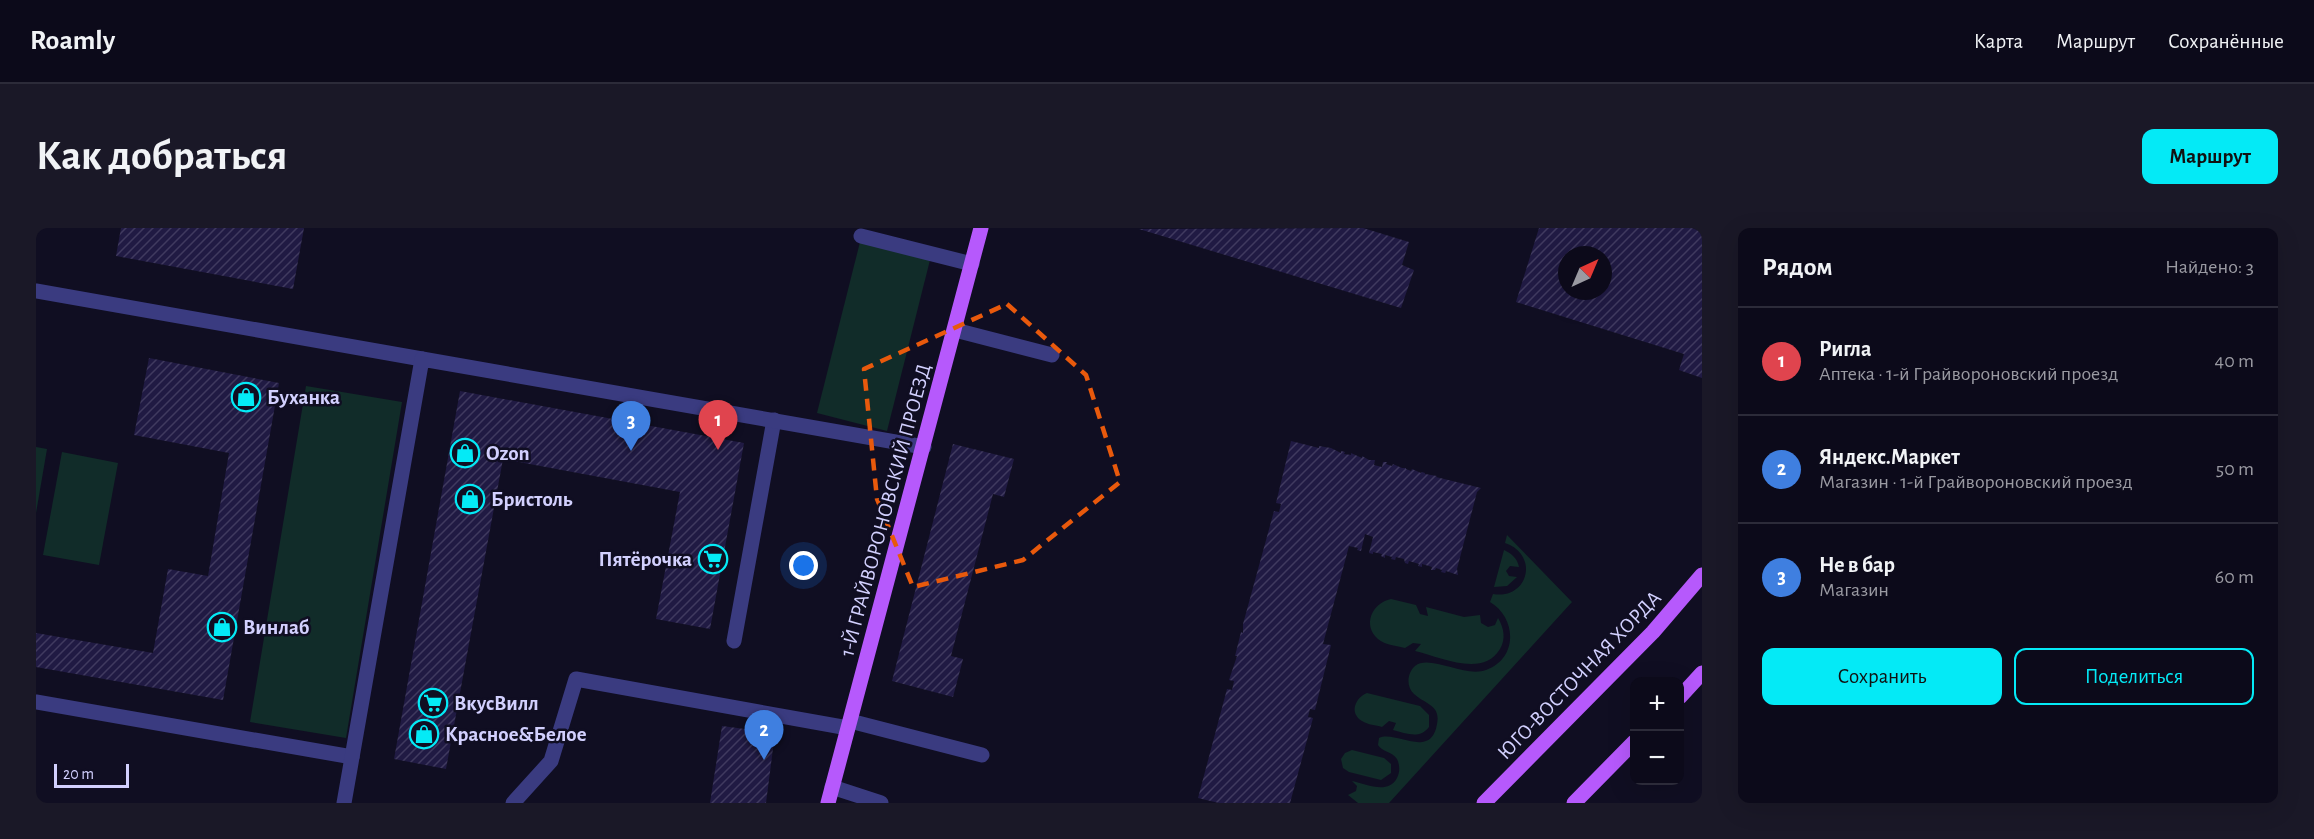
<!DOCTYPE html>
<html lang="ru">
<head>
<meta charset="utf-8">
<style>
	body { margin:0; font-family:"Alegreya Sans",sans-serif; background:#1a1827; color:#f1f3f6 }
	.controls { position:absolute; right:18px; bottom:18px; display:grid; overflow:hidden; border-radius:12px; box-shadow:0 6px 24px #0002 }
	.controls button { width:54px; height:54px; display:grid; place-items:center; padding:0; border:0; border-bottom:2px solid #2c2b39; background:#0c0a1a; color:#f1f3f6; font:30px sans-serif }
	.compass { position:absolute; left:1522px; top:18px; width:54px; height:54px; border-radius:50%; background:#0c0a1a; box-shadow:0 6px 24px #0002; rotate:44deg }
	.scale { position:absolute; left:18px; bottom:15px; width:75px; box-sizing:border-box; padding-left:6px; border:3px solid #d2d0fe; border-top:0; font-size:16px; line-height:21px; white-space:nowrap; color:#d2d0fe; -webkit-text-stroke:4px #100e22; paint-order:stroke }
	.you { position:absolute; left:768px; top:338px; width:21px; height:21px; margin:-15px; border:4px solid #fff; border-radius:50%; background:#1a73e8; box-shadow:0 0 0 9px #1a73e833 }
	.badge { display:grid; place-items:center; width:39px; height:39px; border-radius:50%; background:#04eaf6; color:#fff; font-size:20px; font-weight:700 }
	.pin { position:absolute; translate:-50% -50px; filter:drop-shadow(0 2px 3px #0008) }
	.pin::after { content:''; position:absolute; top:32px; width:21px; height:18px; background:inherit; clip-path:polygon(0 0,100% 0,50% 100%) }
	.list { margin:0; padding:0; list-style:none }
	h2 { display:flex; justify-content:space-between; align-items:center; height:78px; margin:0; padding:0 24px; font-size:26px }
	h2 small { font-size:20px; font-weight:400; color:#9a9aa2 }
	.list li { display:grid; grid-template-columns:39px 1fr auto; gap:18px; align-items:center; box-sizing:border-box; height:108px; padding:0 24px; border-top:2px solid #2c2b39 }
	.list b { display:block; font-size:22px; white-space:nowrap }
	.list p { margin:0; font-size:20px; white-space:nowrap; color:#9a9aa2 }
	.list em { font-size:20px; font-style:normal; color:#9a9aa2 }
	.actions { display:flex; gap:12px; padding:18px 24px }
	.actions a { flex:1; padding:14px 0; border:2px solid #04eaf6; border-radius:12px; text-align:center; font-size:21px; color:#04eaf6 }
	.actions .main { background:#04eaf6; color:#111 }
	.map { position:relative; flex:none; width:1666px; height:575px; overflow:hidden; border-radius:12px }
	header { display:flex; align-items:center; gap:36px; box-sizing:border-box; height:84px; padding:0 30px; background:#0c0a1a; border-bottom:2px solid #2c2b39 }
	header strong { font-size:28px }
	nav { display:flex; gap:33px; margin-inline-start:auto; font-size:21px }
	.intro { display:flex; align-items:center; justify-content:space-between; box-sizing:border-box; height:144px; padding:0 36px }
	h1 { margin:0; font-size:42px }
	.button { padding:15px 27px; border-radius:12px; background:#04eaf6; color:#111; font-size:21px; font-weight:700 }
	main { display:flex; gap:36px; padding:0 36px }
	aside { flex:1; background:#0c0a1a; border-radius:12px; box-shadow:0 6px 24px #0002 }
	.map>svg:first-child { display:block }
</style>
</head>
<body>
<header>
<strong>Roamly</strong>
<nav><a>Карта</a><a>Маршрут</a><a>Сохранённые</a></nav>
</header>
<div class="intro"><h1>Как добраться</h1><a class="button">Маршрут</a></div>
<main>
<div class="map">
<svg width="1666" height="575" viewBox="0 0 1666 575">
	<defs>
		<pattern id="building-hatch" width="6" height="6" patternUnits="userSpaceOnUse" patternTransform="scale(1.5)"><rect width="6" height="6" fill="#201a43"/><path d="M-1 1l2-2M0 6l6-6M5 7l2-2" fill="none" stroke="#403a5f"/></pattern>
	</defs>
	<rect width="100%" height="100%" fill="#100e22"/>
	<g fill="#112c29">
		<path d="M824 14 894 32 851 203 781 185Z"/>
		<path d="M270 158 366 174 310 510 214 494Z"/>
		<path d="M0 219 11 221 0 285Z"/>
		<path d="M26 224 82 235 63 337 7 327Z"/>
		<path d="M1471 307 1536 374 1353 575H1322L1312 567 1320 563 1321 558 1316 553C1330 556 1352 567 1361 550 1364 544 1364 537 1361 531 1356 523 1346 524 1342 517L1343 510C1360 502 1395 532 1401 496 1405 477 1389 476 1378 466 1370 459 1371 445 1379 438 1394 426 1429 450 1450 442 1482 431 1481 390 1454 374L1457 366C1492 372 1504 327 1469 315Z"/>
		<path d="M1468 322C1476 326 1481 330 1483 339L1474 338 1470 343 1473 348 1481 349 1471 358 1458 359Z"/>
		<path d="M1355 371 1380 377 1384 386 1392 388 1390 379 1428 389 1444 387 1445 395 1452 399 1459 397 1462 390C1468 400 1470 411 1464 421 1447 450 1404 429 1379 423L1385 416 1377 415 1369 420C1361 418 1349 417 1342 411 1326 397 1336 375 1355 371Z"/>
		<path d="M1331 465 1384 478 1393 487V499C1383 512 1370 505 1357 502L1360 495 1353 493 1346 499C1340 497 1332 497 1326 493 1313 485 1319 470 1331 465Z"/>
		<path d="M1316 522 1348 530 1355 536V545L1345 552 1313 544 1307 540 1305 531 1309 525Z"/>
	</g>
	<g fill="url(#building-hatch)" fill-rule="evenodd">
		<path d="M85 0H268L257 61 80 28Z"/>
		<path d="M1327 0 1373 14 1366 37 1378 42 1365 80 1103 1Z"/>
		<path d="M1503 0H1666V150L1643 142 1648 126 1480 74ZM1531 27H1567V63H1531Z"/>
		<path d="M113 130 243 155 187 472 0 439V405L117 425 132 341 172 348 193 225 98 207Z"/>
		<path d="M424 163 708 215 674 401 620 391 644 264 467 231 410 541 358 531Z"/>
		<path d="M1255 213 1283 220V218L1295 220 1305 225V223L1309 224 1308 226 1315 227V225L1326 230V228L1333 232H1339L1338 237 1346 239 1347 234H1351L1350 236 1356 238 1357 236 1366 240H1370V241L1375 243 1376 241 1385 245 1386 244 1389 245V246L1401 248 1400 249 1445 260 1441 264 1421 341 1422 347 1410 343 1409 345 1405 344 1406 342 1400 340 1399 342H1395L1396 339 1386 336V339L1382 338 1383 336 1373 333 1372 336 1369 335 1368 331 1360 329 1359 332 1355 331 1356 329 1349 327V330L1345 328 1346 326 1337 324V326L1333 325 1337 309 1329 306 1325 323 1321 322 1322 320 1313 318 1287 416 1295 417 1279 482 1274 481 1272 489 1277 490 1254 575H1183L1166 571 1162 570 1191 461 1196 462 1197 458 1198 453 1193 452 1201 428H1199L1205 404 1207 405V396L1238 283 1243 284 1245 276 1240 275Z"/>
		<path d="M917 216 978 231 968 269 957 266 915 428 927 431 917 469 856 453Z"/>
		<path d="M686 498 739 505 730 575H674Z"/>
	</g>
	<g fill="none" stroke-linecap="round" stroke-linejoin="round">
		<g stroke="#3a3b80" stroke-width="15">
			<path d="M825 8 936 36"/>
			<path d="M0 63 386 131"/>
			<path d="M919 102 1016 127"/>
			<path d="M698 413 738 192"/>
			<path d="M0 474 316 529"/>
			<path d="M814 493 946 527"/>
			<path d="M796 559 845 575"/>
			<path d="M308 575 386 131 888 219"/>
			<path d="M477 575 515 533 540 451 812 500"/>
		</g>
		<g stroke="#b659fc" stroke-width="15">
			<path d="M1644 469 1666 445"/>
			<path d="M792 575 945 0"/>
			<path d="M1448 575 1617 404 1666 347"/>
			<path d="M1538 575 1598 514"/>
		</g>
	</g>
	<path fill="none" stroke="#e8590c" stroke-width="4.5" stroke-dasharray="12 8" stroke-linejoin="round" d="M971 76 1050 147 1084 254 987 332 877 359 841 271 828 141Z"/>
	<defs>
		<g id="shop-ring" transform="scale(1.5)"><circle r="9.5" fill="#100e22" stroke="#04eaf6" stroke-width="1.5"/><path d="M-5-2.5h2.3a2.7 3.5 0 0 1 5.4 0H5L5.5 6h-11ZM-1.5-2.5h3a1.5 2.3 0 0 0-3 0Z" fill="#04eaf6"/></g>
		<g id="supermarket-ring" transform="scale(1.5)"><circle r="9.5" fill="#100e22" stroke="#04eaf6" stroke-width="1.5"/><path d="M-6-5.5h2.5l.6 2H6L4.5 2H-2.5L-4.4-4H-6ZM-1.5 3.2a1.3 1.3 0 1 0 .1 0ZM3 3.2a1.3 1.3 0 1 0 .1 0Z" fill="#04eaf6"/></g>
	</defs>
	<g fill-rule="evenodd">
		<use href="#shop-ring" x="210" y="169"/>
		<use href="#shop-ring" x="429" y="225"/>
		<use href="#shop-ring" x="434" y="271"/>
		<use href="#supermarket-ring" x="677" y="331"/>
		<use href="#shop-ring" x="186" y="399"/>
		<use href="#supermarket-ring" x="397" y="475"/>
		<use href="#shop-ring" x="388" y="506"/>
	</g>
	<g text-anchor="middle" stroke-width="5" stroke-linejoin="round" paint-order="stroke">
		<g font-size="21" font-weight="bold" fill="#d2d0fe" stroke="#100e22" text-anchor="start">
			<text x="231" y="176">Буханка</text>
			<text x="450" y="232">Ozon</text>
			<text x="455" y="278">Бристоль</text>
			<text x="656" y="338" text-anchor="end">Пятёрочка</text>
			<text x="207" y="406">Винлаб</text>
			<text x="418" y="482">ВкусВилл</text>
			<text x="409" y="513">Красное&amp;Белое</text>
		</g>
		<g font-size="21" fill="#d2d0fe" stroke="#100e22">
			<text transform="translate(849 282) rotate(-75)" y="7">1-Й ГРАЙВОРОНОВСКИЙ ПРОЕЗД</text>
			<text transform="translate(1543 447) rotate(-46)" y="7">ЮГО-ВОСТОЧНАЯ ХОРДА</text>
		</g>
	</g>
</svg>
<div class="controls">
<button>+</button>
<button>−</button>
</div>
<svg class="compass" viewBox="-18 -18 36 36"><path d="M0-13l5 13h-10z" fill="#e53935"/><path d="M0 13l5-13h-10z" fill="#9a9aa2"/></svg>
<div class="scale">20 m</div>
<div class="you"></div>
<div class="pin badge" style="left:682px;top:222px;background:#e0444e">1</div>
<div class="pin badge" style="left:728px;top:532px;background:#3f7fe0">2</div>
<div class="pin badge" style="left:595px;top:223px;background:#3f7fe0">3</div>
</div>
<aside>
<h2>Рядом<small>Найдено: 3</small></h2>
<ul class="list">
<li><span class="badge" style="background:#e0444e">1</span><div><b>Ригла</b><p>Аптека · 1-й Грайвороновский проезд</p></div><em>40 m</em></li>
<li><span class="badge" style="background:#3f7fe0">2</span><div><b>Яндекс.Маркет</b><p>Магазин · 1-й Грайвороновский проезд</p></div><em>50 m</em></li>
<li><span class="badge" style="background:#3f7fe0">3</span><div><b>Не в бар</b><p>Магазин</p></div><em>60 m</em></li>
</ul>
<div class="actions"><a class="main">Сохранить</a><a>Поделиться</a></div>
</aside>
</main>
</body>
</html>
